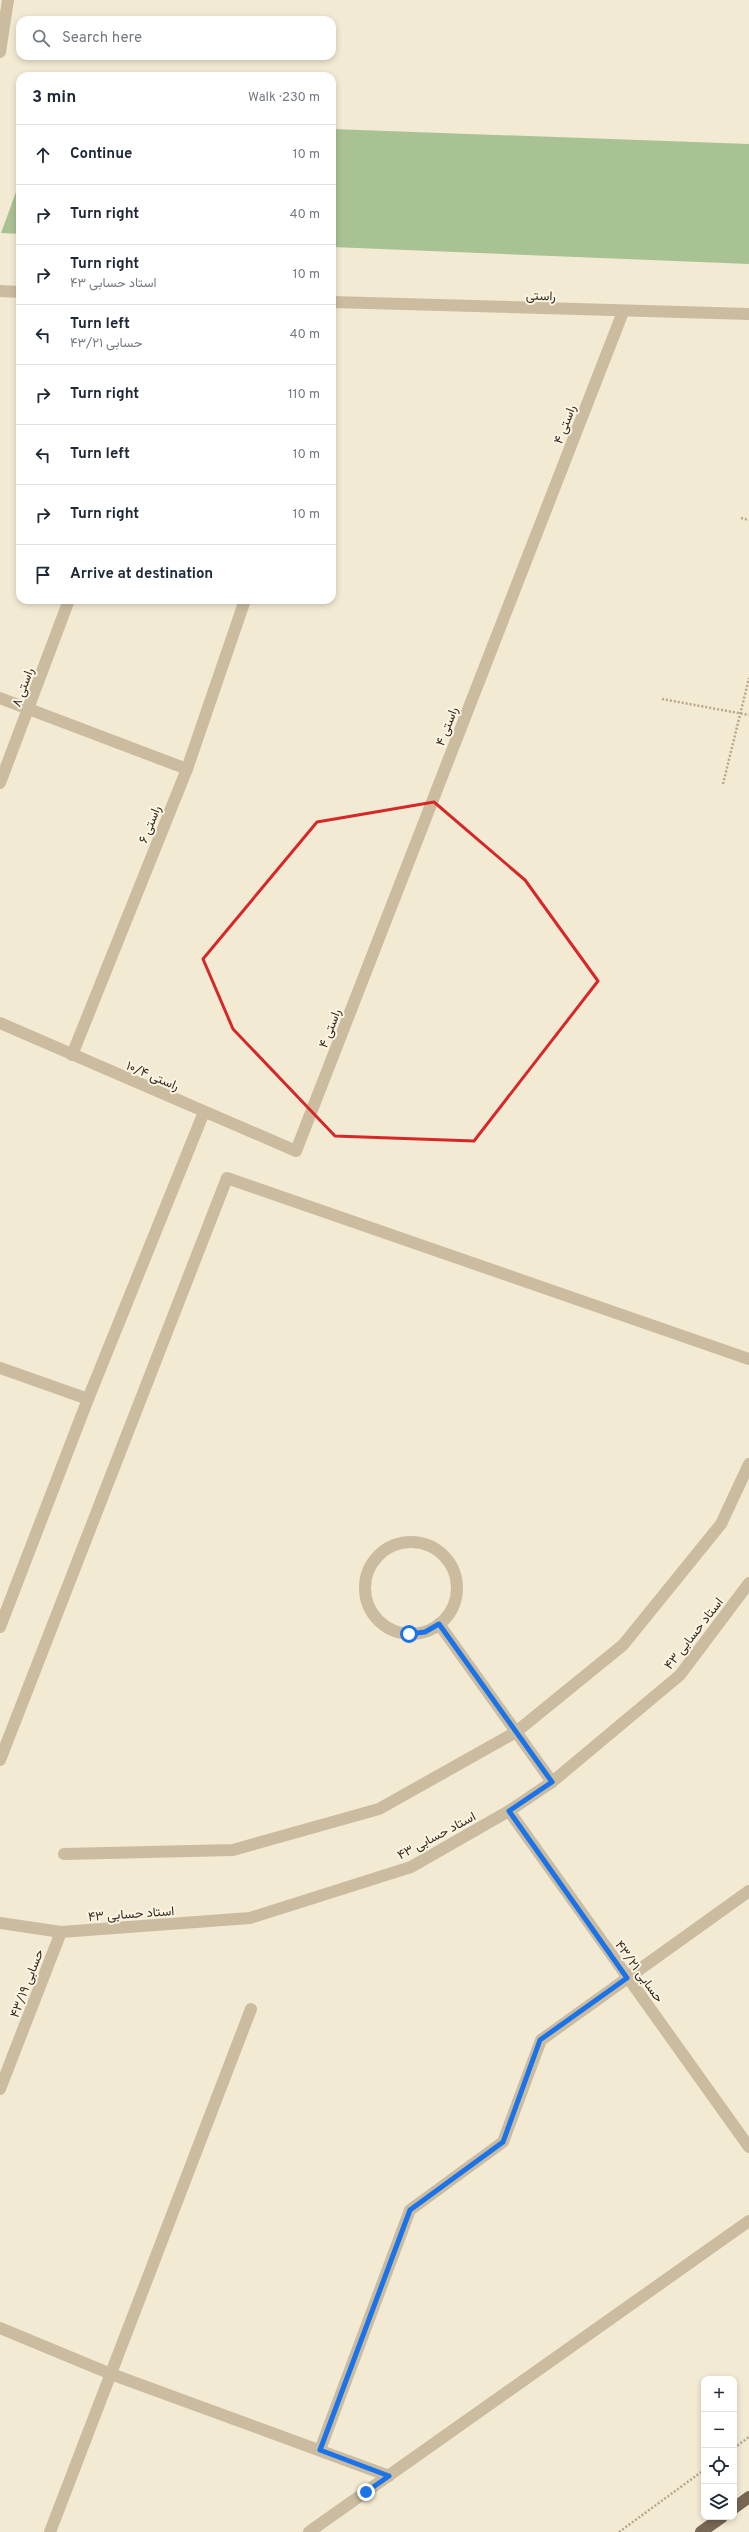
<!DOCTYPE html>
<html lang="en">
<head>
<meta charset="utf-8">
<style>
	body { margin:0; font-family:Overpass,Vazirmatn,sans-serif; background:#f6f6f7; color:#1f2937 }
	.controls { position:absolute; right:12px; bottom:12px; display:grid; overflow:hidden; border-radius:8px; box-shadow:0 2px 6px #0003 }
	.controls button { width:36px; height:36px; display:grid; place-items:center; padding:0; border:0; border-bottom:1px solid #e0e1e3; background:#fff; color:#1f2937; font:20px sans-serif }
	.stop { position:absolute; width:12px; height:12px; margin:-9px; border:3px solid #1a73e8; border-radius:50%; background:#fff }
	.stop.end { background:#1a73e8; border-color:#fff; box-shadow:0 1px 4px #0008 }
	.list { margin:0; padding:0; list-style:none }
	h2 { display:flex; justify-content:space-between; align-items:center; height:52px; margin:0; padding:0 16px; font-size:17px }
	h2 small { font-size:13px; font-weight:400; color:#747a83 }
	.list li { display:grid; grid-template-columns:26px 1fr auto; gap:12px; align-items:center; box-sizing:border-box; height:60px; padding:0 16px; border-top:1px solid #e0e1e3 }
	.list b { display:block; font-size:15px; white-space:nowrap }
	.list p { margin:0; font-size:13px; white-space:nowrap; color:#747a83 }
	.list em { font-size:13px; font-style:normal; color:#747a83 }
	.icon { flex:none; width:22px; height:22px; fill:none; stroke:currentColor; stroke-width:2; stroke-linecap:round; stroke-linejoin:round }
	.map { position:relative; flex:none; width:749px; height:2532px; overflow:hidden }
	.search { position:absolute; background:#fff; box-shadow:0 2px 6px #0003; left:16px; top:16px; width:320px; height:44px; display:flex; align-items:center; gap:10px; box-sizing:border-box; padding:0 14px; border-radius:12px; color:#747a83; font-size:15px }
	.panel { position:absolute; background:#fff; box-shadow:0 2px 6px #0003; left:16px; top:72px; width:320px; height:532px; border-radius:12px }
	.map>svg:first-child { display:block }
</style>
</head>
<body>
<div class="map">
<svg width="749" height="2532" viewBox="0 0 749 2532">
	<rect width="100%" height="100%" fill="#f3ead4"/>
	<g fill="#a9c293">
		<path d="M332 129 749 144V264L332 247Z"/>
		<path d="M20 181V234L1 233Z"/>
	</g>
	<g fill="none" stroke-linecap="round" stroke-linejoin="round">
		<g stroke="#b7a68a" stroke-width="2.5" stroke-dasharray="2 2" stroke-linecap="butt">
			<path d="M741 518 749 520"/>
			<path d="M662 699 749 715"/>
			<path d="M723 784 749 678"/>
			<path d="M734 2448 749 2437"/>
			<path d="M619 2532 704 2470"/>
		</g>
		<g stroke="#cbbca0" stroke-width="12">
			<path d="M0 52 8 0"/>
			<path d="M0 291 20 292"/>
			<path d="M332 302 749 314"/>
			<path d="M0 698 187 769"/>
			<path d="M0 783 69 600"/>
			<path d="M0 1023 296 1151 623 312"/>
			<path d="M72 1055 187 769 245 600"/>
			<path d="M0 1368 88 1399"/>
			<circle cx="411" cy="1588" r="46"/>
			<path d="M439 1624 552 1782"/>
			<path d="M0 1627 88 1399 204 1112"/>
			<path d="M0 1760 227 1178 749 1359"/>
			<path d="M509 1811 749 2147"/>
			<path d="M64 1854 233 1850 379 1809 516 1732 623 1645 721 1524 749 1464"/>
			<path d="M0 1923 61 1932 250 1918 411 1867 509 1811 552 1782 680 1675 749 1583"/>
			<path d="M0 2089 61 1932"/>
			<path d="M0 2328 111 2374 389 2476"/>
			<path d="M320 2450 410 2210 503 2142 541 2040 749 1891"/>
			<path d="M50 2532 251 2009"/>
			<path d="M309 2532 749 2221"/>
		</g>
		<g stroke="#786753" stroke-width="12">
			<path d="M734 2508 749 2497"/>
			<path d="M701 2532 722 2517"/>
		</g>
	</g>
	<g fill="none" stroke-linecap="round" stroke-linejoin="round">
		<path stroke="#1a73e8" stroke-width="5" d="M366 2492 389 2476 320 2450 410 2210 503 2142 540 2040 627 1978 509 1811 552 1782 439 1624 425 1632 409 1634"/>
	</g>
	<path fill="none" stroke="#d62828" stroke-width="3" stroke-linejoin="round" d="M434 802 525 880 598 981 474 1141 335 1136 233 1029 203 959 317 822Z"/>
	<g text-anchor="middle" stroke-width="4" stroke-linejoin="round" paint-order="stroke">
		<g font-size="13" fill="#342c24" stroke="#faf4e0">
			<text transform="translate(541 295) rotate(2)" y="5">راستی</text>
			<text transform="translate(564 424) rotate(-69)" y="5">راستی ۴</text>
			<text transform="translate(22 687) rotate(-70)" y="5">راستی ۸</text>
			<text transform="translate(446 726) rotate(-69)" y="5">راستی ۴</text>
			<text transform="translate(149 824) rotate(-68)" y="5">راستی ۶</text>
			<text transform="translate(329 1028) rotate(-69)" y="5">راستی ۴</text>
			<text transform="translate(153 1075) rotate(23)" y="5">راستی ۱۰/۴</text>
			<text transform="translate(693 1633) rotate(-52)" y="5">استاد حسابی ۴۳</text>
			<text transform="translate(436 1835) rotate(-28)" y="5">استاد حسابی ۴۳</text>
			<text transform="translate(131 1913) rotate(-4)" y="5">استاد حسابی ۴۳</text>
			<text transform="translate(640 1971) rotate(54)" y="5">حسابی ۴۳/۲۱</text>
			<text transform="translate(26 1983) rotate(-69)" y="5">حسابی ۴۳/۱۹</text>
		</g>
	</g>
</svg>
<div class="controls">
<button>+</button>
<button>−</button>
<button><svg class="icon" aria-label="locate" viewBox="0 0 24 24"><circle cx="12" cy="12" r="6"/><path d="M12 2v4M12 18v4M2 12h4M18 12h4"/></svg></button>
<button><svg class="icon" aria-label="layers" viewBox="0 0 24 24"><path d="M12 4l9 5-9 5-9-5zM3 14l9 5 9-5"/></svg></button>
</div>
<div class="stop" style="left:409px;top:1634px"></div>
<div class="stop end" style="left:366px;top:2492px"></div>
<div class="search"><svg class="icon" aria-label="search" viewBox="0 0 24 24"><circle cx="10" cy="10" r="6"/><path d="M15 15l6 6"/></svg>Search here</div>
<section class="panel">
<h2>3 min<small>Walk · 230 m</small></h2>
<ul class="list">
<li><svg class="icon" aria-label="ahead" viewBox="0 0 24 24"><path d="M12 20V5M6 11l6-6 6 6"/></svg><div><b>Continue</b></div><em>10 m</em></li>
<li><svg class="icon" aria-label="right" viewBox="0 0 24 24"><path d="M7 20v-9h11M14 6l5 5-5 5"/></svg><div><b>Turn right</b></div><em>40 m</em></li>
<li><svg class="icon" aria-label="right" viewBox="0 0 24 24"><path d="M7 20v-9h11M14 6l5 5-5 5"/></svg><div><b>Turn right</b><p>استاد حسابی ۴۳</p></div><em>10 m</em></li>
<li><svg class="icon" aria-label="left" viewBox="0 0 24 24"><path d="M17 20v-9H6M10 6l-5 5 5 5"/></svg><div><b>Turn left</b><p>حسابی ۴۳/۲۱</p></div><em>40 m</em></li>
<li><svg class="icon" aria-label="right" viewBox="0 0 24 24"><path d="M7 20v-9h11M14 6l5 5-5 5"/></svg><div><b>Turn right</b></div><em>110 m</em></li>
<li><svg class="icon" aria-label="left" viewBox="0 0 24 24"><path d="M17 20v-9H6M10 6l-5 5 5 5"/></svg><div><b>Turn left</b></div><em>10 m</em></li>
<li><svg class="icon" aria-label="right" viewBox="0 0 24 24"><path d="M7 20v-9h11M14 6l5 5-5 5"/></svg><div><b>Turn right</b></div><em>10 m</em></li>
<li><svg class="icon" aria-label="arrive" viewBox="0 0 24 24"><path d="M6 21V4h12l-3 4 3 4H6"/></svg><div><b>Arrive at destination</b></div></li>
</ul>
</section>
</div>
</body>
</html>
